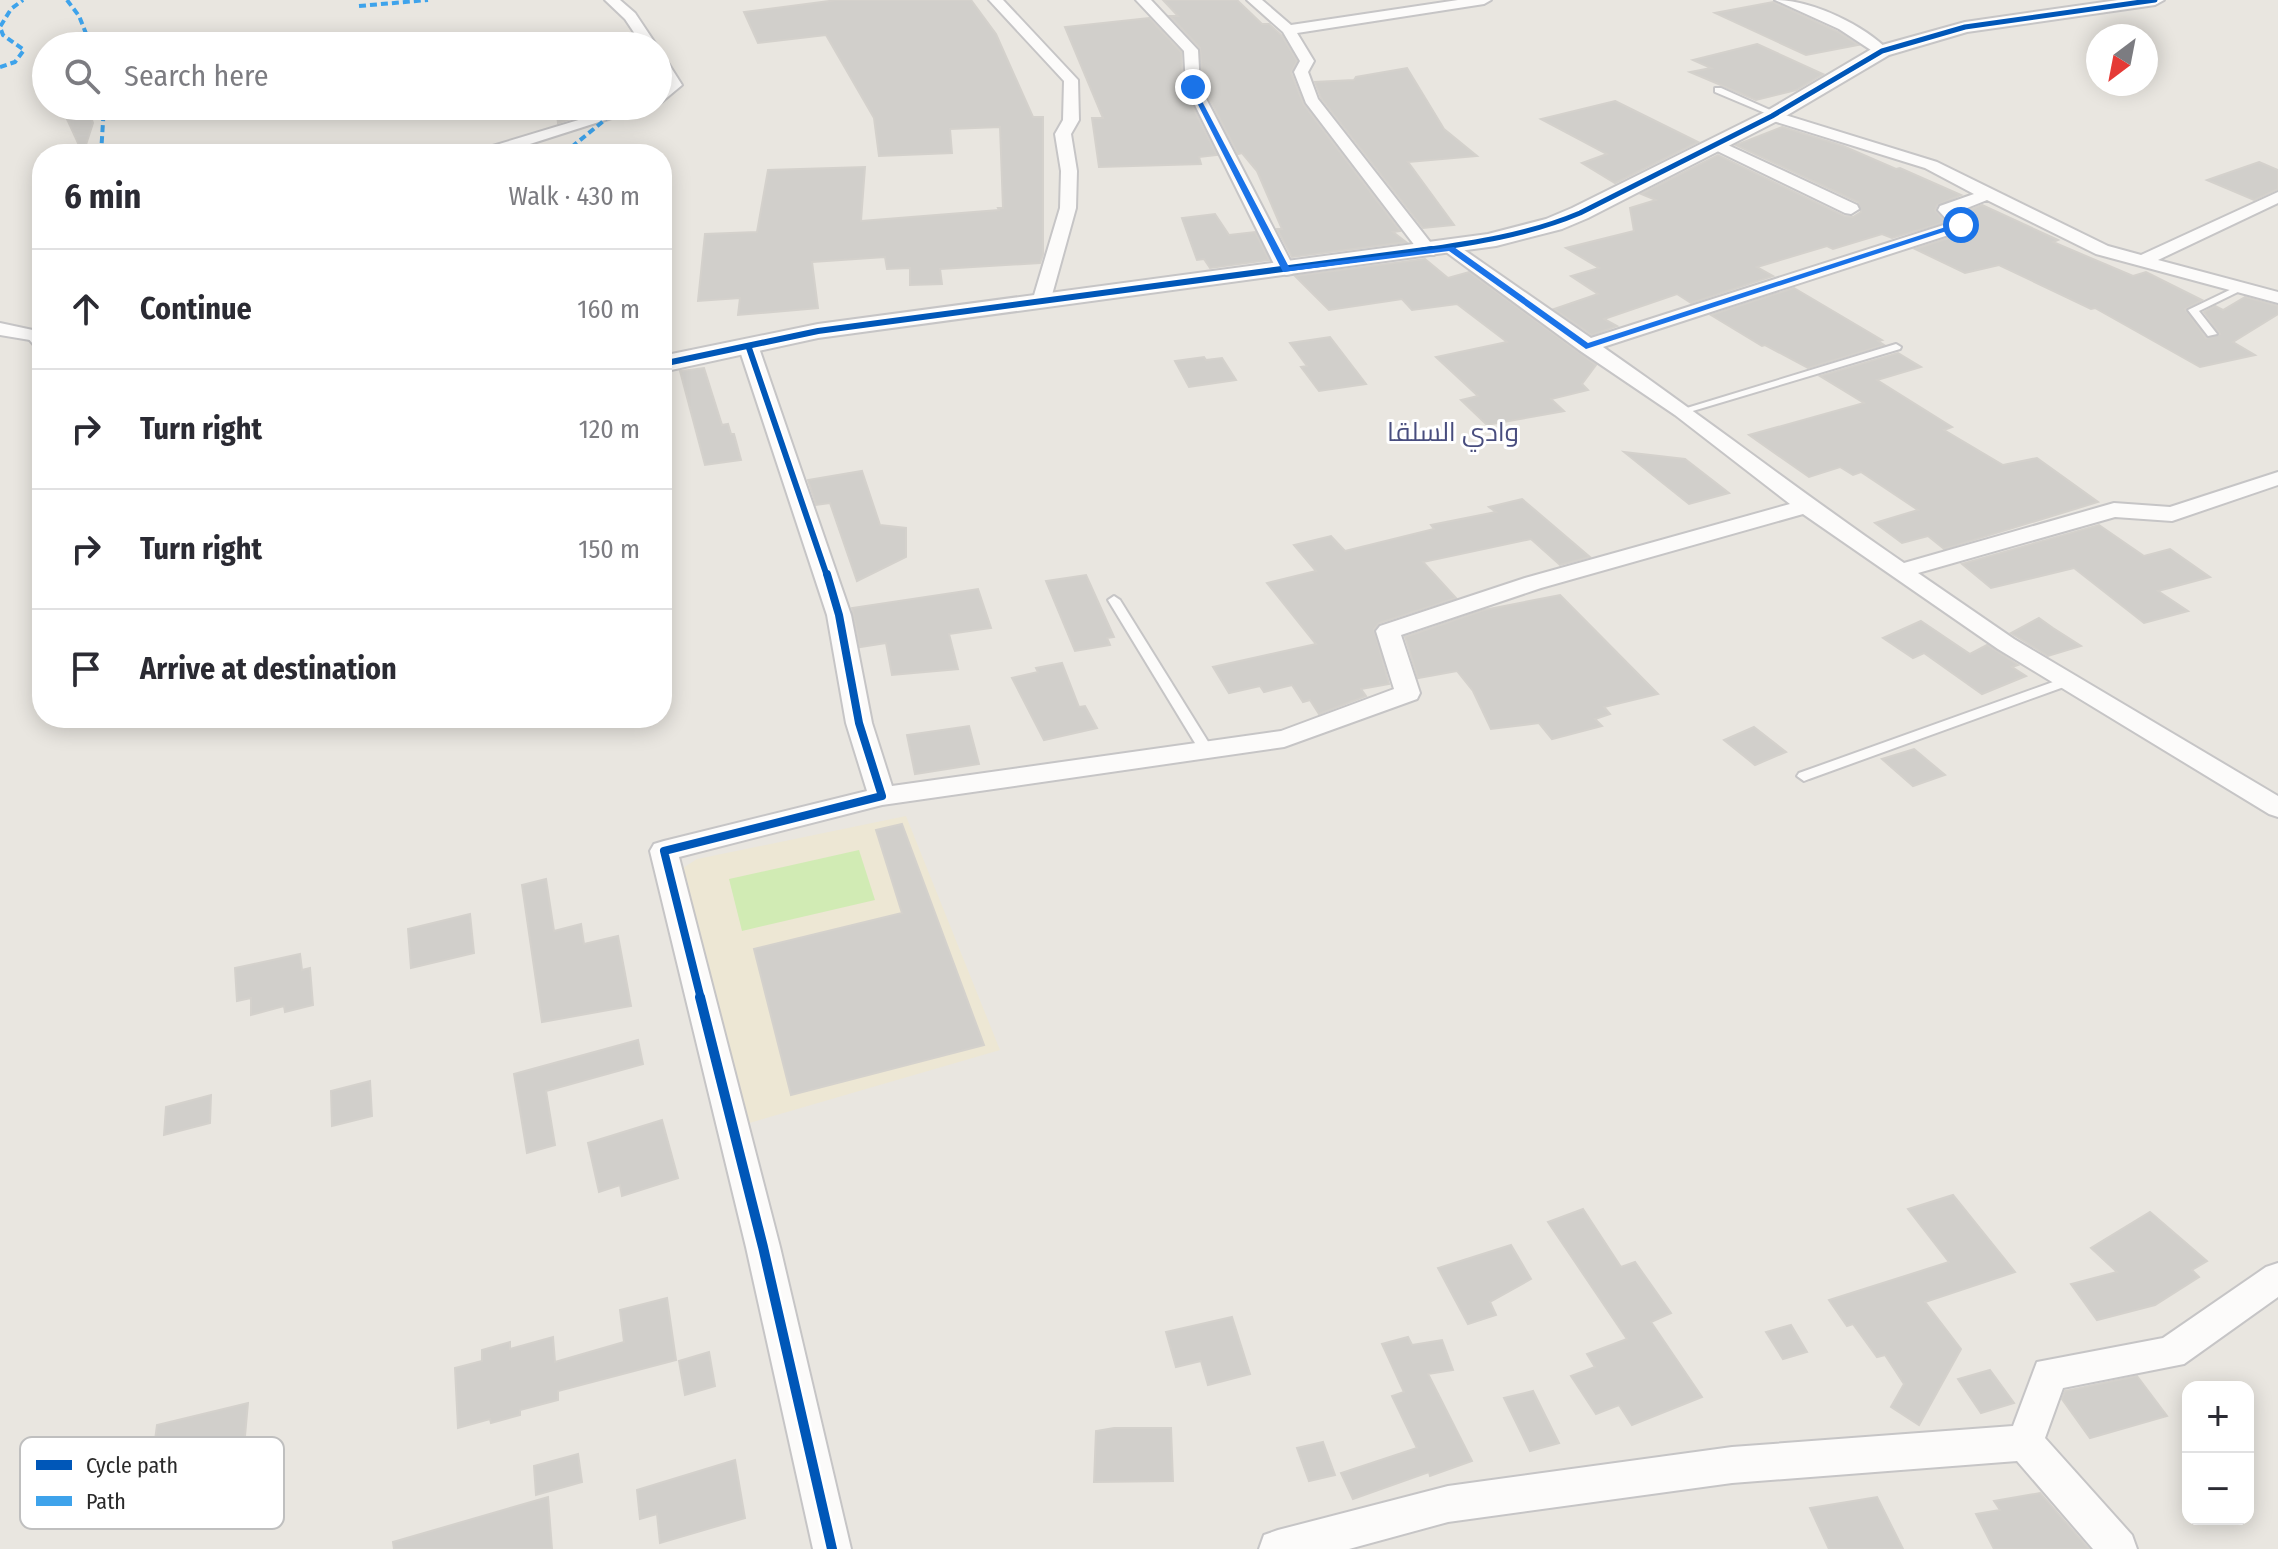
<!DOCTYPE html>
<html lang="en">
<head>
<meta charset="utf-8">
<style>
	body { margin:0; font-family:"Fira Sans Condensed",Cairo,sans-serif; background:#f2f2f3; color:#2b2b33 }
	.controls { position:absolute; right:24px; bottom:24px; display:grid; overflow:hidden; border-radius:16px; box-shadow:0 4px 20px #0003 }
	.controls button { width:72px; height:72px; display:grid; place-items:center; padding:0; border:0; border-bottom:2px solid #e1e1e2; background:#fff; color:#2b2b33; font:40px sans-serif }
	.compass { position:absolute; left:2086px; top:24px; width:72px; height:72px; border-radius:50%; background:#fff; box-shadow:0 4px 20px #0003; rotate:212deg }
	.stop { position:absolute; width:24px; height:24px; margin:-18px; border:6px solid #1a73e8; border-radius:50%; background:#fff }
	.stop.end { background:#1a73e8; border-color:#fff; box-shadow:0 2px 8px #0008 }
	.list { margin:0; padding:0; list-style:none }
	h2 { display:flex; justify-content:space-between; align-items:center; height:104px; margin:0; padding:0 32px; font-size:34px }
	h2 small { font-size:26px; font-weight:400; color:#7c7c81 }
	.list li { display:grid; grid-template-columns:52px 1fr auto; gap:24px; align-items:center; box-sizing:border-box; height:120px; padding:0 32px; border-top:2px solid #e1e1e2 }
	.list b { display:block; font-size:30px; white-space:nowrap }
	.list em { font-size:26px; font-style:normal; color:#7c7c81 }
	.icon { flex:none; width:44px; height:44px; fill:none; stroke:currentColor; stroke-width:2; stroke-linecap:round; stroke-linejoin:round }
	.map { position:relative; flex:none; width:2278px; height:1549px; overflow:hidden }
	.search { position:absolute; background:#fff; box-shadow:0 4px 20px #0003; left:32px; top:32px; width:640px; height:88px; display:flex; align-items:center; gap:20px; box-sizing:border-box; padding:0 28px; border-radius:44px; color:#7c7c81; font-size:30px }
	.panel { position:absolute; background:#fff; box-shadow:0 4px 20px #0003; left:32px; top:144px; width:640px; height:584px; border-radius:32px }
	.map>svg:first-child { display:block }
</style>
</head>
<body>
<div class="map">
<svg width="2278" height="1549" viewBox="0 0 2278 1549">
	<rect width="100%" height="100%" fill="#e9e6e0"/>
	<path fill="#ede7d4" d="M906 816 1000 1050 722 1131 680 870 697 859Z"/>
	<path fill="#d1ebb4" d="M859 850 875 900 742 931 729 879Z"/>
	<g fill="#d1cfcb" stroke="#d4d1cc" stroke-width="2">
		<path d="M837 0H971L996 34 1033 117H1043V254L1040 263 940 269 942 284 910 285V268L887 269 885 257 812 262 818 308 738 315 740 298 698 301 705 234 757 232 768 170 865 167 861 221 999 210 998 208H1003L1000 127 950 129 952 153 879 156 874 118 826 35 758 43 744 12Z"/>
		<path d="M1163 0H1237L1262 24H1269L1282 36 1297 61 1291 73 1304 105 1400 231 1393 232 1406 242 1292 257 1277 229H1282L1257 171 1242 153 1238 154 1203 86 1200 48 1170 16H1178Z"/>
		<path d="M1773 2 1838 32 1858 45 1806 55 1715 13Z"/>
		<path d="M1149 18 1181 52 1183 88 1217 155 1199 157 1201 164 1099 167 1092 118H1103L1065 27Z"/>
		<path d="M1757 44 1823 74 1796 90 1756 100 1690 72 1711 68 1693 60Z"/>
		<path d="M1407 68 1444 129 1477 156 1408 162 1454 225 1423 228 1321 98 1315 82 1354 80 1356 77Z"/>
		<path d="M1615 101 1698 142 1615 183 1582 163 1607 154 1541 119Z"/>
		<path d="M61 106H87L93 123 83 154Z"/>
		<path d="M556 106H576L588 114 558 123Z"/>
		<path d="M1782 127 1843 146 1896 169 1900 168 1961 195 1937 205 1935 210 1945 222 1892 238 1882 234 1833 249 1827 246 1757 267 1773 276 1691 303 1677 294 1604 319 1617 326 1592 335 1554 309 1598 294 1571 276 1599 268 1566 248 1634 231 1630 208 1656 200 1641 194 1718 155 1844 216 1853 217 1861 212 1858 202 1736 145Z"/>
		<path d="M2259 162 2278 170V189L2254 200 2207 180Z"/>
		<path d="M1982 205 2058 240 2053 242 2133 276 2146 272 2202 300 2185 309 2206 338 2220 334 2204 312 2215 306 2223 310 2245 297 2278 306V314L2233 342 2255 355 2200 367 2095 308 2091 309 1999 265 1965 273 1915 249 1968 232 1973 225 1962 213Z"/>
		<path d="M1215 214 1229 235 1255 232 1269 260 1210 268 1204 259 1197 260 1182 218Z"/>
		<path d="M1425 259 1448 278 1469 272 1596 365 1582 384 1588 390 1551 399 1564 411 1487 425 1461 400 1478 396 1436 357 1507 342 1457 304 1412 310 1402 299 1329 310 1295 276Z"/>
		<path d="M1794 288 1882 340 1878 341 1884 345 1808 368 1765 345 1762 346 1711 315Z"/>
		<path d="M1330 337 1366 384 1319 391 1301 367 1307 366 1290 343Z"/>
		<path d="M1898 353 1921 367 1877 380 1952 427 1944 430 2003 465 2037 458 2098 502 1944 549 1928 536 1902 543 1875 523 1918 510 1861 472 1853 475 1840 467 1809 477 1749 435 1864 403 1820 376Z"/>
		<path d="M1204 357 1206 360 1222 358 1236 380 1189 387 1175 361Z"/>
		<path d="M704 368 722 425 728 424 731 434H734L741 460 705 465 680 371Z"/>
		<path d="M1624 452 1685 459 1729 493 1689 504Z"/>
		<path d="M862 471 880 525 906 528V557L857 581 830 503 816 505 808 480Z"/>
		<path d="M1522 499 1590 557 1560 565 1531 539 1423 562 1456 598 1379 623 1374 629 1389 684 1361 689 1366 696 1319 714 1310 700 1303 702 1292 685 1264 692 1260 686 1229 693 1213 667 1316 644 1267 583 1316 571 1294 545 1331 536 1345 551 1434 529 1431 525 1496 512 1489 507Z"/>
		<path d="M2099 525 2144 556 2170 549 2210 577 2158 591 2188 611 2144 623 2074 568 1991 588 1962 564Z"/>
		<path d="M1086 575 1114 637 1107 638 1110 645 1075 651 1046 581Z"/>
		<path d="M978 589 991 628 949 634 958 669 892 675 886 643 860 647 852 608Z"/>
		<path d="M1560 595 1658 694 1604 707 1610 714 1595 719 1602 726 1552 739 1539 723 1491 729 1473 691 1457 671 1418 678 1405 637 1484 610Z"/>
		<path d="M2039 618 2053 628 2081 646 2048 656 2011 633Z"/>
		<path d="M1921 621 1970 654 1987 645 2018 665 2012 667 2026 676 1982 694 1924 653 1913 658 1883 638Z"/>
		<path d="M1062 663 1079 707 1085 706 1097 728 1044 740 1012 678 1038 672 1036 668Z"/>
		<path d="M969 726 979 764 915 774 907 735Z"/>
		<path d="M1754 727 1786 752 1755 765 1724 740Z"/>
		<path d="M1914 749 1945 775 1913 786 1882 759Z"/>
		<path d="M902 824 984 1045 791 1095 754 949 902 913 876 830Z"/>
		<path d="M546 879 554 931 581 924 584 944 618 936 631 1006 542 1022 522 885Z"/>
		<path d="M470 914 474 953 411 968 408 929Z"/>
		<path d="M300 954 302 970 310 968 313 1005 285 1012 284 1006 251 1015V998L237 1001 235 968Z"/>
		<path d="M638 1040 643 1064 546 1091 555 1145 527 1153 514 1074Z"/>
		<path d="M370 1081 372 1116 332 1126 331 1091Z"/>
		<path d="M211 1095 210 1123 164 1135 166 1107Z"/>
		<path d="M662 1120 678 1178 622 1196 620 1185 599 1192 588 1143Z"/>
		<path d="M1953 1195 2015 1272 1925 1302 1961 1349 1919 1425 1891 1407 1904 1384 1885 1355 1877 1357 1853 1324 1847 1326 1829 1300 1949 1262 1908 1209Z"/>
		<path d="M1583 1209 1621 1267 1635 1262 1671 1313 1651 1322 1702 1397 1632 1425 1619 1405 1596 1414 1571 1376 1595 1367 1587 1354 1627 1339 1548 1222Z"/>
		<path d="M2150 1212 2207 1261 2192 1270 2199 1277 2155 1305 2097 1320 2071 1284 2117 1272 2091 1248Z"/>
		<path d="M1511 1245 1531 1279 1490 1302 1496 1315 1468 1324 1438 1268Z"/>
		<path d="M667 1298 676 1360 558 1391V1400L520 1410V1415L491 1423 490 1419 458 1428 455 1368 482 1361V1350L510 1342V1349L553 1337 555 1362 624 1342 620 1310Z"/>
		<path d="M1232 1317 1250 1374 1208 1385 1201 1361 1176 1367 1166 1332Z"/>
		<path d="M1791 1325 1807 1352 1783 1359 1766 1332Z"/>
		<path d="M1408 1337 1412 1345 1442 1340 1453 1370 1428 1374 1472 1461 1430 1476 1429 1472 1353 1499 1341 1473 1417 1448 1392 1396 1404 1392 1382 1344Z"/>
		<path d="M709 1352 715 1386 685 1395 679 1361Z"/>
		<path d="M1990 1370 2014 1403 1981 1413 1958 1379Z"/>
		<path d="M2137 1376 2167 1416 2090 1438 2062 1399 2065 1391Z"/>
		<path d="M1533 1391 1559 1443 1530 1451 1504 1398Z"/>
		<path d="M248 1403 239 1502 170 1519 172 1498 141 1506 148 1449 154 1448 157 1425Z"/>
		<path d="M1114 1428H1171L1173 1481 1094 1482 1096 1431Z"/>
		<path d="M1323 1442 1335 1475 1309 1481 1297 1448Z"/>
		<path d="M578 1454 582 1482 536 1495 534 1466Z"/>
		<path d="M735 1460 745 1518 660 1543 657 1514 640 1519 637 1490Z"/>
		<path d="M2040 1493 2089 1549H1994L1976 1514 2000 1510 1994 1501Z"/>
		<path d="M548 1497 552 1549H394L393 1542Z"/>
		<path d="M1877 1497 1903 1549H1829L1810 1508Z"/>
	</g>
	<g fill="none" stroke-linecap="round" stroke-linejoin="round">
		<g stroke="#c6c5c6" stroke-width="4">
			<g id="service">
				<path d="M1715 88H1721L1779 114 1772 116 1715 92Z"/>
				<path d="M2238 286 2246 288 2199 311 2217 334 2208 336 2188 310Z"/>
				<path d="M1896 344 1901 347 1900 349 1686 413H1678L1677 411Z"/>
				<path d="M1114 596 1120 600 1212 748 1210 751 1205 753 1198 748 1108 600Z"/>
				<path d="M2067 677 2074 681 2072 684 1809 779 1804 781 1797 776 1799 773Z"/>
			</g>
		</g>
		<g stroke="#c6c5c6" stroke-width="4">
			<g id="minor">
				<path d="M605 0H620L635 13 657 46H643L625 19Z"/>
				<path d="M989 0H1003L1078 80 1079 120 1071 134 1077 171 1076 208 1050 302 1041 307 1032 302 1060 208 1061 171 1055 134 1063 120 1064 81Z"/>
				<path d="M1136 0H1151L1198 50 1200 87 1295 270 1292 274 1286 275 1277 270 1186 87 1184 51Z"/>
				<path d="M1247 0H1262L1291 25 1458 0H1491L1484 4 1297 33 1314 61 1308 72 1318 99 1434 247 1437 251 1434 255H1422L1306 103 1294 72 1300 61 1283 32Z"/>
				<path d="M1775 0C1812 0 1864 25 1889 51L1882 55 1877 54 1839 29Z"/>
				<path d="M658 54 663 55 682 85 658 105V92L667 84 658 70Z"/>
				<path d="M625 106H649L499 154H474L476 151Z"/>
				<path d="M1772 111 1937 162 2108 246 2141 255 2278 192V203L2158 260 2278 292V303L2096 254 1987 200 1957 212 1970 225 1967 229 1603 347C1704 417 1802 493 1904 563L2114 503 2170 507 2278 472V485L2172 521 2115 517 1918 573 2014 639 2278 796V817L2269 814 1998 649 1803 514 1541 588 1401 635 1420 693 1417 699 1284 747 882 805 679 857 780 1247 851 1549H813L746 1247 650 851 654 844 664 841 867 791 846 723 827 615 739 348 749 342 759 348 851 615 872 723 892 786 1281 731 1394 689 1376 631 1380 626 1525 578 1790 504 1675 415 1579 350 1442 249 1451 244 1457 245 1591 338 1950 223 1938 210 1940 206 1974 194 1925 168 1767 119V113Z"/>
				<path d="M1717 140 1857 205 1859 209 1851 214 1845 213 1711 148 1709 145Z"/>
				<path d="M0 323 42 332V342L0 335Z"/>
				<path d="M2278 1263V1297L2184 1364 2063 1388 2045 1438 2132 1535 2137 1549H2093L2017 1461 1732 1483 1448 1522 1349 1549H1259L1264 1535 1278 1530 1448 1486 1732 1447 2013 1426 2037 1362 2163 1338 2266 1267Z"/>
			</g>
		</g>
		<g stroke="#c6c5c6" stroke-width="4">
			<g id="tertiary">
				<path d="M2118 0H2164L2155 5 1967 32 1889 55 1779 120 1588 218 1562 229 1496 246 818 338 662 372V356L818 324 1488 234 1546 219 1572 208 1765 112 1875 47 1965 22Z"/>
				<path d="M42 330V346L33 344 27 337 30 332Z"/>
			</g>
		</g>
		<use href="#service" fill="#fcfbfa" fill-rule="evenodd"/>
		<use href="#minor" fill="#fcfbfa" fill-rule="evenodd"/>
		<use href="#tertiary" fill="#fcfbfa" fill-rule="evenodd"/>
		<g stroke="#3ea3eb" stroke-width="4" stroke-dasharray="7 4" stroke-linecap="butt">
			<path d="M67 0 79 16 91 46"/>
			<path d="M359 6 428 0"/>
			<path d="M0 67 15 62 24 50 3 35 0 27 11 9 23 0"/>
			<path d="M101 154 104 106"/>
			<path d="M563 154 606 119"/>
		</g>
		<path stroke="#3ea3eb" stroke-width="5" stroke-dasharray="9 5" stroke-linecap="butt" d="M39 337 42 336"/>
		<g stroke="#fff" stroke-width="8">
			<path id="cycleway-far3" d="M1417 251C1473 243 1528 235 1580 213L1772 116 1882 51 1965 27 2155 0"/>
		</g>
		<g stroke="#fff" stroke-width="10">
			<g id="cycleway-far2">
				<path d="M749 348 827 576"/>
				<path d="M662 364 818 331 1432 249"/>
			</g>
		</g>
		<g stroke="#fff" stroke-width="13">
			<path id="cycleway-far1" d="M701 999 664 851 882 796 859 723 839 615 827 574"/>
		</g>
		<g stroke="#fff" stroke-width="15">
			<path id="cycleway" d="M700 997 763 1247 832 1549"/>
		</g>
		<use href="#cycleway-far3" stroke="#0057b8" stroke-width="5"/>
		<use href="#cycleway-far2" stroke="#0057b8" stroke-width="6"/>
		<use href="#cycleway-far1" stroke="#0057b8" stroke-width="8"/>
		<use href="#cycleway" stroke="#0057b8" stroke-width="10"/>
	</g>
	<path fill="#1a73e8" d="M1193 84 1289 267 1454 247 1588 343 1958 223 1965 225 1586 349 1449 251 1283 272 1189 87Z"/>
	<g text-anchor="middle" stroke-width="6" stroke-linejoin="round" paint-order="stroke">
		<g font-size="26" fill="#484d7e" stroke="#fff">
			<text x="1453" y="441">وادي السلقا</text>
		</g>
	</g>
	<rect x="20" y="1437" width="264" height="92" rx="12" fill="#fff" stroke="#bfbfbf" stroke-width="2"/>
	<rect x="36" y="1460" width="36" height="10" fill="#0057b8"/>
	<rect x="36" y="1496" width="36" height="10" fill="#3ea3eb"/>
	<g font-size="22" fill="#2a2a2a">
		<text x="86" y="1473">Cycle path</text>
		<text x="86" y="1509">Path</text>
	</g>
</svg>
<div class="controls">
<button>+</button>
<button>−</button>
</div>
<svg class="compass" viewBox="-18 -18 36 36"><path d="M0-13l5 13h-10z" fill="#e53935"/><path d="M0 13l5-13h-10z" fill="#7c7c81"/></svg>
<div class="stop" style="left:1961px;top:225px"></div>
<div class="stop end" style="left:1193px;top:87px"></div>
<div class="search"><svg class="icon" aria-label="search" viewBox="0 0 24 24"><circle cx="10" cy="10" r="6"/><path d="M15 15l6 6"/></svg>Search here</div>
<section class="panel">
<h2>6 min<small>Walk · 430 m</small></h2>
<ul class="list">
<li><svg class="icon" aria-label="ahead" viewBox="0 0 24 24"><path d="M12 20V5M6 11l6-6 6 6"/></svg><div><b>Continue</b></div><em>160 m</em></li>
<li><svg class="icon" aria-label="right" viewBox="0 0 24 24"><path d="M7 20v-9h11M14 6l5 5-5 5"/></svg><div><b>Turn right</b></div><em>120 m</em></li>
<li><svg class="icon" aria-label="right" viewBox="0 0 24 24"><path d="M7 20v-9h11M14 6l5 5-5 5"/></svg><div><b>Turn right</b></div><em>150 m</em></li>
<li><svg class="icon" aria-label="arrive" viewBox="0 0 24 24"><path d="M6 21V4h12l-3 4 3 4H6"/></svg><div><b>Arrive at destination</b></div></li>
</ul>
</section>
</div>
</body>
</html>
